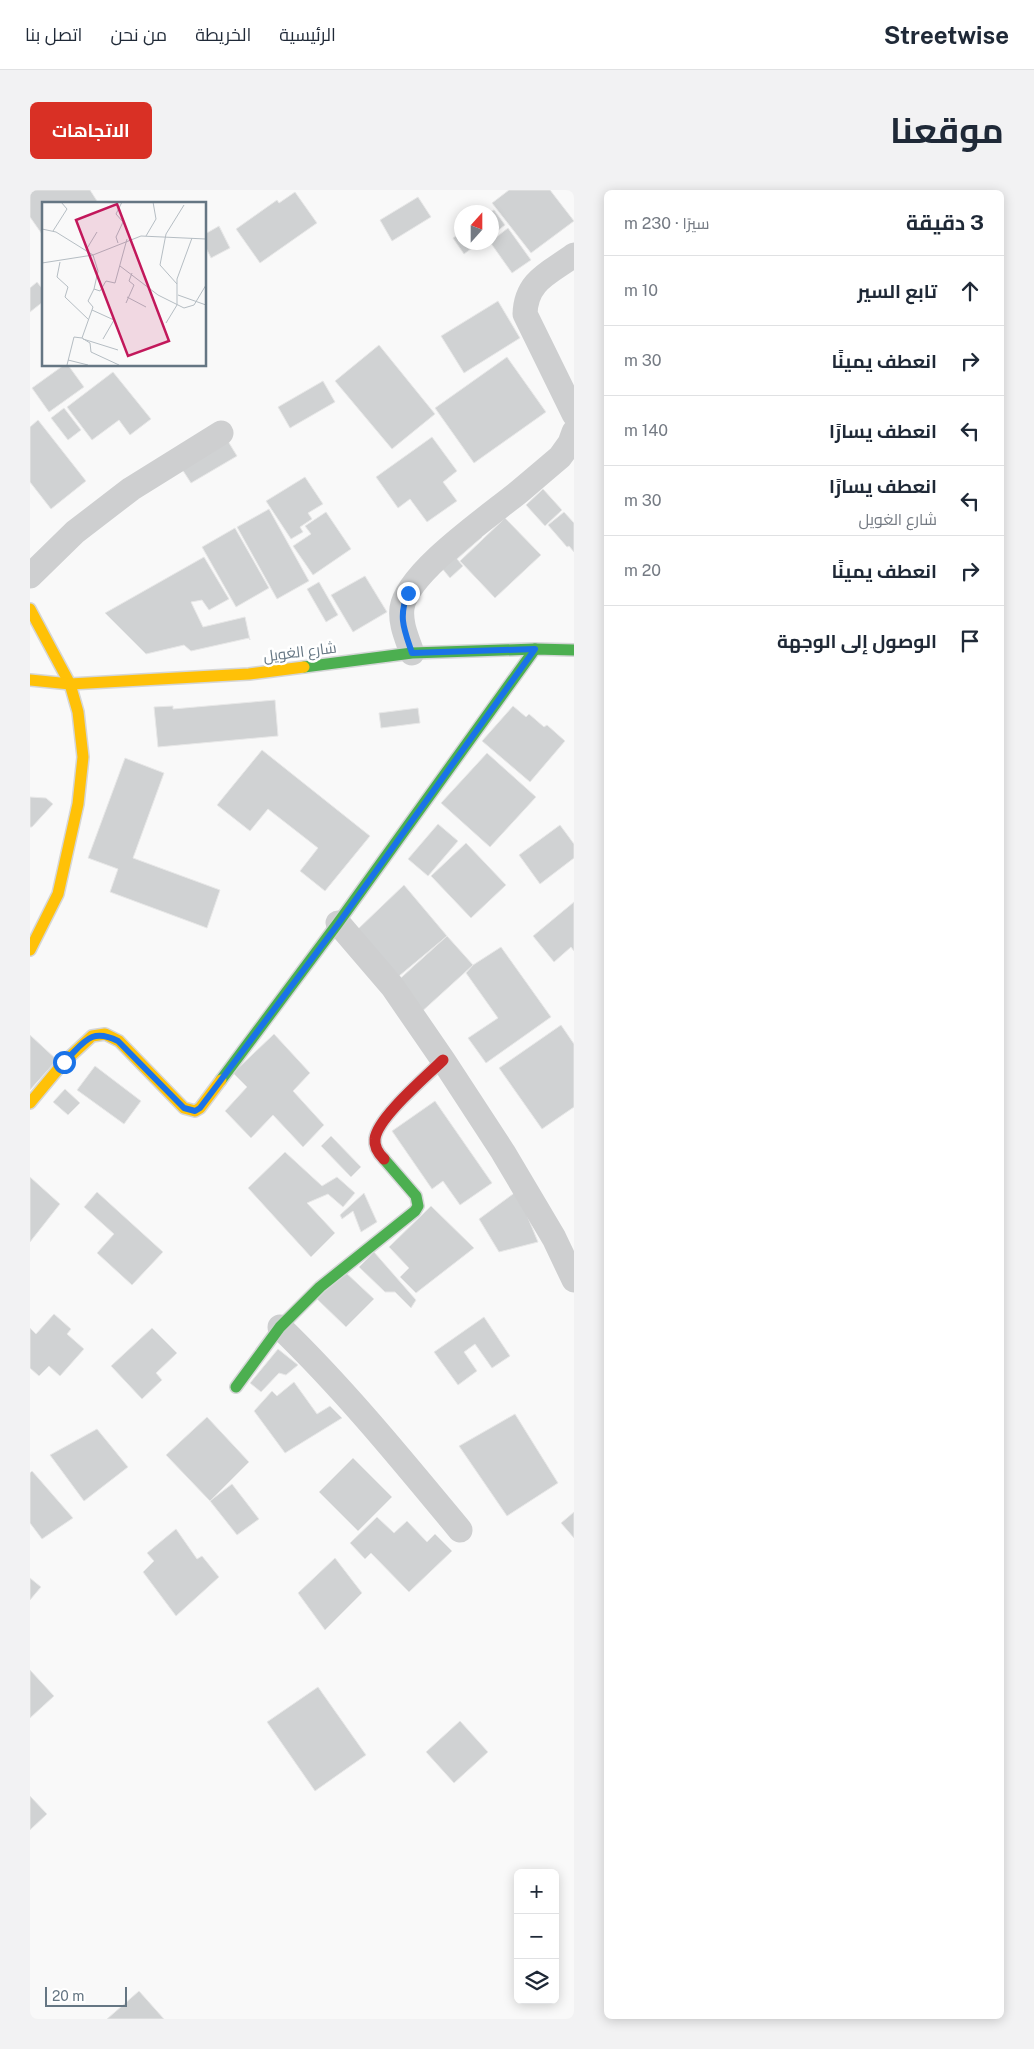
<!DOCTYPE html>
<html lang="ar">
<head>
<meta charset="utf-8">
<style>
	body { margin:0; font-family:"Public Sans",Cairo,sans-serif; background:#f2f2f3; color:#1f2937; direction:rtl }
	.controls { position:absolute; right:15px; bottom:15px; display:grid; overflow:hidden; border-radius:8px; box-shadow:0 2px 12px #0003 }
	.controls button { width:45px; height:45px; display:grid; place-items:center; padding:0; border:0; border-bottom:1px solid #e0e1e3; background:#fff; color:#1f2937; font:25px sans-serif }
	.compass { position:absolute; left:424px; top:15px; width:45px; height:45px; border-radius:50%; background:#fff; box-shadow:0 2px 12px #0003; rotate:21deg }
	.scale { position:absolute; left:15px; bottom:12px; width:82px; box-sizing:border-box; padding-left:5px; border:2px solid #657683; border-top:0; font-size:14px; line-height:18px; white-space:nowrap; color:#657683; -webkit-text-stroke:4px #fff; paint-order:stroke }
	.stop { position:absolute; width:15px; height:15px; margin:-11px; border:4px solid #1a73e8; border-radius:50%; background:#fff }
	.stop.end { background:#1a73e8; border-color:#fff; box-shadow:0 1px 5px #0008 }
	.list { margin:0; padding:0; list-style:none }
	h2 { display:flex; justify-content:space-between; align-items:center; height:65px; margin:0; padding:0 20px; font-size:21px }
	h2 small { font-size:16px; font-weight:400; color:#747a83 }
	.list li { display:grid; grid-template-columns:32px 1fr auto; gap:15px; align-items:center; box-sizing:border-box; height:70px; padding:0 20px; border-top:1px solid #e0e1e3 }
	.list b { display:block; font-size:19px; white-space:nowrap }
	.list p { margin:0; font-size:16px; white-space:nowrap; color:#747a83 }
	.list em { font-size:16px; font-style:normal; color:#747a83 }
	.icon { flex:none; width:28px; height:28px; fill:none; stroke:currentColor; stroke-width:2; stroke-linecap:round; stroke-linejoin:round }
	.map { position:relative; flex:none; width:544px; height:1829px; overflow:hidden; direction:ltr; border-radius:8px }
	header { display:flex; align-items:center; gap:30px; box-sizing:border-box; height:70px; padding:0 25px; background:#fff; border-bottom:1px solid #e0e1e3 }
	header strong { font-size:24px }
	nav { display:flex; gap:28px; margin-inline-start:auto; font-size:18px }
	.intro { display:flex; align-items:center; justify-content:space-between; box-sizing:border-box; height:120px; padding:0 30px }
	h1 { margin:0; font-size:35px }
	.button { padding:12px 22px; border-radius:8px; background:#d93025; color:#fff; font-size:18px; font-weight:700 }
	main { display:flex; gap:30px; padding:0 30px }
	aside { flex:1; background:#fff; border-radius:8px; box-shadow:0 2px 12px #0003 }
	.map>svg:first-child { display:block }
</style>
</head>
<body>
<header>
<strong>Streetwise</strong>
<nav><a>الرئيسية</a><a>الخريطة</a><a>من نحن</a><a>اتصل بنا</a></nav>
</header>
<div class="intro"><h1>موقعنا</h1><a class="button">الاتجاهات</a></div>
<main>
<aside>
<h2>3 دقيقة<small>سيرًا · 230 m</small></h2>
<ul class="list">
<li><svg class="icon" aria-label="ahead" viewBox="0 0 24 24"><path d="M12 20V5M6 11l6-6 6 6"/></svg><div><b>تابع السير</b></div><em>10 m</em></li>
<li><svg class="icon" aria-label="right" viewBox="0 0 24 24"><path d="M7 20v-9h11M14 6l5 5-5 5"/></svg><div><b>انعطف يمينًا</b></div><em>30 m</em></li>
<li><svg class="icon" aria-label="left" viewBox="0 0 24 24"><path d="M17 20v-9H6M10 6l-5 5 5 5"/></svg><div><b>انعطف يسارًا</b></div><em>140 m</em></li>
<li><svg class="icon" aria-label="left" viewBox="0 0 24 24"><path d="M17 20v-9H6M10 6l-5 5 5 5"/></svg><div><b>انعطف يسارًا</b><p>شارع الغويل</p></div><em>30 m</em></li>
<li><svg class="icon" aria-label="right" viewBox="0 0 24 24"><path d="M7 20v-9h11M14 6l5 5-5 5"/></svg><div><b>انعطف يمينًا</b></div><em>20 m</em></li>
<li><svg class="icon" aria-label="arrive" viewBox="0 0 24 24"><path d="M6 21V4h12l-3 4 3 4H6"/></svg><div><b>الوصول إلى الوجهة</b></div></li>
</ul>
</aside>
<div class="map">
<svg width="544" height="1829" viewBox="0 0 544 1829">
	<rect width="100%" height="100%" fill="#f9f9f9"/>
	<g fill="#d0d2d3" stroke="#e8e8e8">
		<path d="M0 0H60L67 11 64 14H14V47L0 27Z"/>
		<path d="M479 0H520L544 31 501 63 462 13Z"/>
		<path d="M265 2 287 33 230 73 206 39 247 10 249 13Z"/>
		<path d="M388 7 401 27 362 51 350 30Z"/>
		<path d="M464 20 475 35 462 45V22H459Z"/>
		<path d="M189 36 200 58 181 68 175 56V44Z"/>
		<path d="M478 38 501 70 482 83 460 52Z"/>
		<path d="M432 42V52H450L434 64 423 48Z"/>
		<path d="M7 92 14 101V111L0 122V98Z"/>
		<path d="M468 111 490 148 434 183 411 146Z"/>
		<path d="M349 155 405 224 362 259 305 191Z"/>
		<path d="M477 167 516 222 444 273 405 218Z"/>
		<path d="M34 175H38L54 197 19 222 2 198Z"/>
		<path d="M83 182 121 229 100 245 89 230 62 250 37 217Z"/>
		<path d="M293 191 305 212 260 238 248 217Z"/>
		<path d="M34 218 51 240 38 250 21 228Z"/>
		<path d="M8 230 56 291 21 319 0 292V237Z"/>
		<path d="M402 247 427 281 413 292 427 311 397 332 380 309 368 318 346 287Z"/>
		<path d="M196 248 207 266 161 293 150 276Z"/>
		<path d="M275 287 293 314 278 323 282 329 270 337 273 342 261 349 236 311Z"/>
		<path d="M513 299 532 320 515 336 496 315Z"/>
		<path d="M239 319 279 391 247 409 207 337Z"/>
		<path d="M296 322 321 359 283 385 263 356 281 344 275 336Z"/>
		<path d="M534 322 544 333V362L539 356 537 357 518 335Z"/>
		<path d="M475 328 511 365 465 408 430 371Z"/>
		<path d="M205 338 239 398 206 417 172 357Z"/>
		<path d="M445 338 452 347 427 369 433 376 420 388 406 371Z"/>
		<path d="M174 367 199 409 179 420 172 410 161 412 173 437 215 427 220 450 219 448 161 461 154 455 116 464 75 423Z"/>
		<path d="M335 386 357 422 323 442 301 405Z"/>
		<path d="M289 392 308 425 296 432 277 399Z"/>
		<path d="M245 510 248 546 128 557 124 517 143 516V519Z"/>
		<path d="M483 516 496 527 499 524 514 537 517 535 535 551 500 592 452 551Z"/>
		<path d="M388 518 390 533 351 538 349 523Z"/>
		<path d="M232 560 340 646 295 701 270 681 288 658 238 619 220 641 187 615Z"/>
		<path d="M457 563 506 607 460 657 411 613Z"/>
		<path d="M95 568 134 583 103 668 190 700 177 738 80 702 88 679 58 668Z"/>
		<path d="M0 607 16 608 23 614 2 637H0Z"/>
		<path d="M408 634 428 651 398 686 378 669Z"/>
		<path d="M530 635 544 654V668L510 694 489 665Z"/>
		<path d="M436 653 476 695 441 728 401 686Z"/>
		<path d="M374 695 417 746 369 786 327 740Z"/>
		<path d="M544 712V761L541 757 524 772 503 746Z"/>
		<path d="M417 746 443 775 388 825 362 796Z"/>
		<path d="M471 757 521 827 456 873 438 848 468 828 436 783 443 775Z"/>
		<path d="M531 835 544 854V917L512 939 469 878Z"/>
		<path d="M244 844 280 883 263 901 294 935 273 957 243 925 221 948 195 921 217 897 203 883Z"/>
		<path d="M0 845 27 870 0 900Z"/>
		<path d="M65 876 111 911 94 934 47 900Z"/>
		<path d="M35 899 50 913 38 925 23 912Z"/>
		<path d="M405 911 462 993 430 1015 413 991 402 999 362 941Z"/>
		<path d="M301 946 331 977 321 987 291 956Z"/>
		<path d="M255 962 292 996 307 987 325 1003 313 1017 298 1004 277 1013 305 1043 281 1067 218 998Z"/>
		<path d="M0 987 30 1014 0 1052Z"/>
		<path d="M487 1001 508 1052 469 1062 449 1029Z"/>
		<path d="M67 1002 133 1062 102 1095 67 1063 84 1044 54 1017Z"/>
		<path d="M334 1003 347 1032 331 1042 323 1021 312 1029 310 1025Z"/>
		<path d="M401 1016 444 1058 386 1103 370 1087 379 1078 359 1057Z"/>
		<path d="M344 1062 386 1110 381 1118 365 1102H355L329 1077Z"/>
		<path d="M314 1081 344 1109 316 1137 287 1109Z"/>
		<path d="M24 1124 41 1139 37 1144 54 1159 30 1186 19 1176 9 1186 0 1178V1138L6 1144Z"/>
		<path d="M454 1127 480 1166 462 1178 445 1154 434 1162 447 1181 428 1195 404 1162Z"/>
		<path d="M122 1138 147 1163 126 1183 132 1190 112 1209 81 1176Z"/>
		<path d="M248 1159 268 1175 256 1185 249 1183 231 1202 220 1193Z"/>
		<path d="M264 1192 287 1224 300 1216 312 1228 255 1263 224 1221 242 1201 247 1206Z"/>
		<path d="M485 1224 528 1293 477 1326 429 1256Z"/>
		<path d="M177 1227 219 1272 180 1311 136 1265Z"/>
		<path d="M67 1239 98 1277 54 1311 20 1265Z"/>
		<path d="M323 1268 362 1307 328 1341 289 1302Z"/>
		<path d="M2 1281 43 1328 12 1349 0 1333V1283Z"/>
		<path d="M202 1294 229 1329 207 1345 180 1311Z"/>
		<path d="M544 1322V1348L531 1333Z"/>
		<path d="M347 1327 364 1343 377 1331 397 1352 405 1344 422 1361 379 1402 341 1363 335 1369 320 1353Z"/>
		<path d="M146 1339 167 1369 172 1366 189 1387 146 1426 113 1382 124 1371 117 1363Z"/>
		<path d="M305 1368 332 1403 295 1440 268 1403Z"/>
		<path d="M0 1388 11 1397 0 1410Z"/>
		<path d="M0 1480 24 1506 0 1528Z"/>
		<path d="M288 1497 336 1565 285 1601 237 1532Z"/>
		<path d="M430 1531 458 1562 424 1593 396 1562Z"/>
		<path d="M0 1606 17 1624 0 1640Z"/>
		<path d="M109 1801 134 1829H77Z"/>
	</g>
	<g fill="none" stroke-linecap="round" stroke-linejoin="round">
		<g stroke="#d5d6d7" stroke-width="14">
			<g id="fast">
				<path d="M274 477 382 463 505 459 544 460"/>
				<path d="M191 890 308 733 505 459"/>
				<path d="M206 1197 250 1137 290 1097 385 1021 388 1016 386 1006 354 969"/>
			</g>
		</g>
		<g stroke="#d5d6d7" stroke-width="14">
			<g id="slow">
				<path d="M0 419 40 494 48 522 53 567 48 614 28 704 0 760"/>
				<path d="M0 490 40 494 219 484 274 477"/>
				<path d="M0 913 34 872 62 846 75 844 89 851 154 918 165 921 170 918 191 890"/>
			</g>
		</g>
		<g stroke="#d5d6d7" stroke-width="14">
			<path id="jam" d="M354 969C349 964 344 957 345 949 347 928 397 886 413 870"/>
		</g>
		<g stroke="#cecfd0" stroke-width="25">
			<path d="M544 65C520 83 496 90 495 124L544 224"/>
			<path d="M0 386 45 342 101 299 191 243"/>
			<path d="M382 463C377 448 370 434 372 418 377 382 461 325 490 301 503 290 517 278 530 267L540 253 544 242"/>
			<path d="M308 733 362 796 413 870 473 962 524 1048 544 1090"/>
			<path d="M250 1137C315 1200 372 1270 430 1340"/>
		</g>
		<use href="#fast" stroke="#4caf50" stroke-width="11"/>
		<use href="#slow" stroke="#ffc107" stroke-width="11"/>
		<use href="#jam" stroke="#c62828" stroke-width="11"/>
	</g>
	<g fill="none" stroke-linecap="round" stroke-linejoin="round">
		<path stroke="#1a73e8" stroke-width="6" d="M34 872C54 853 60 837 88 851L154 918 165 921 170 918 308 734 505 459 382 463C374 439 368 427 378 403"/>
	</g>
	<g text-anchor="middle" stroke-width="5" stroke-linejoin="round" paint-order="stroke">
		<g font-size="15" fill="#657683" stroke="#fff">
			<text transform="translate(270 462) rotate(-7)" y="5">شارع الغويل</text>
		</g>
	</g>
	<g transform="translate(12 12)">
		<rect width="164" height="164" fill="#f9f9f9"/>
		<path fill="none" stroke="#b5bdc3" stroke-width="1" d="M0 27 14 30 51 53 56 69 52 87 58 89 64 79 73 81 85 37M11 29 25 7 19 0M104 34 114 17 111 0M76 41 74 35 81 20 74 12 80 0M44 48 55 30M18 60 15 75 26 85 23 95 47 118M0 61 51 53 99 34 164 37M78 64 116 93 142 106 152 103 164 83M135 82 118 63 124 32 142 3M136 93 164 103M85 95 104 105M84 101 92 83 87 79 90 71M50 108 72 118 61 137M124 121 135 103V77L150 36M40 136 48 141 49 150 77 163M41 137 76 148M26 158 46 163M25 163 32 135 40 136 51 105 46 99 52 87"/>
		<path fill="#c2185b" fill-opacity="0.15" stroke="#c2185b" stroke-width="2.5" d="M75 2 127 139 86 154 34 18Z"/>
		<rect width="164" height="164" fill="none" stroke="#657683" stroke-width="2.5"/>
	</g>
</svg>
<div class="controls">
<button>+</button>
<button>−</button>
<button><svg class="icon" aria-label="layers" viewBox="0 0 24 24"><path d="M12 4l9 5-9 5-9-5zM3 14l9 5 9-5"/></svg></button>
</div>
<svg class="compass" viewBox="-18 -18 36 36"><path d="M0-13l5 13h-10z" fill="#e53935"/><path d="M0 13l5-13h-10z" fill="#747a83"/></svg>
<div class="scale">20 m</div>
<div class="stop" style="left:34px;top:872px"></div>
<div class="stop end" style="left:378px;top:403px"></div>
</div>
</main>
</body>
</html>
